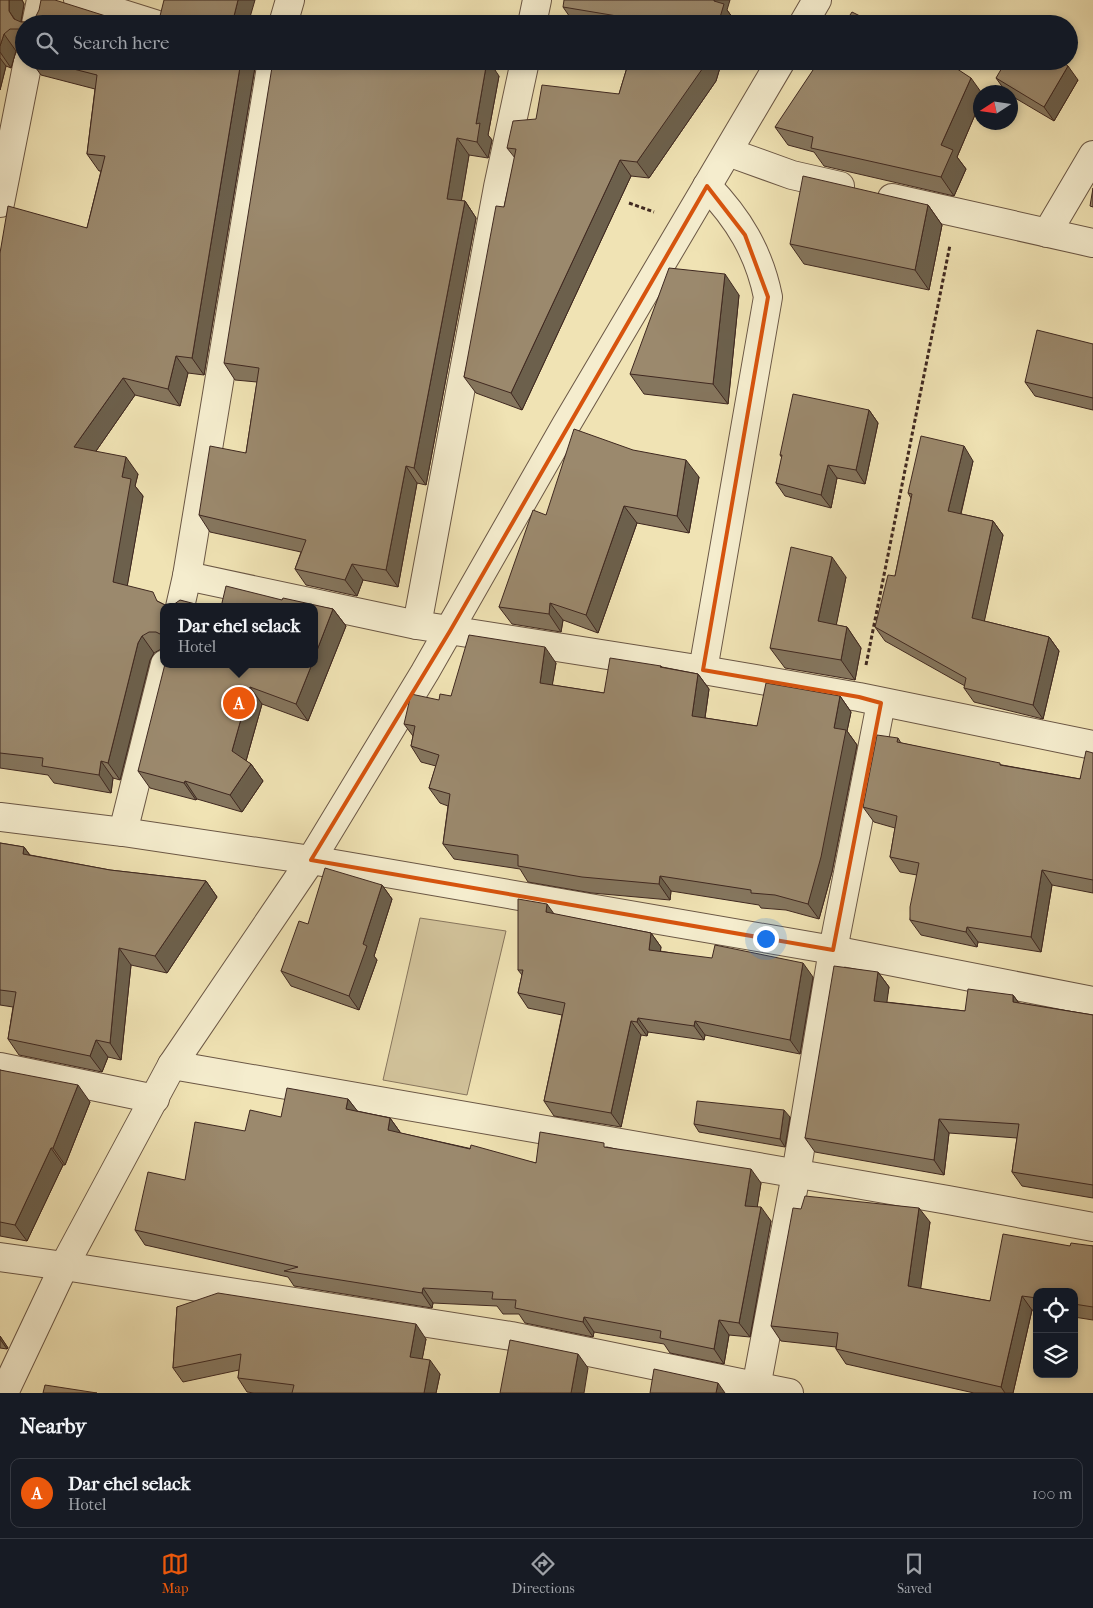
<!DOCTYPE html>
<html lang="en">
<head>
<meta charset="utf-8">
<style>
	body { margin:0; font-family:"IM FELL French Canon",serif; background:#20242c; color:#f1f3f6 }
	.controls { position:absolute; right:15px; bottom:15px; display:grid; overflow:hidden; border-radius:10px; box-shadow:0 2px 8px #0003 }
	.controls button { width:45px; height:45px; display:grid; place-items:center; padding:0; border:0; border-bottom:1px solid #363941; background:#171b24; color:#f1f3f6; font:25px sans-serif }
	.compass { position:absolute; left:973px; top:85px; width:45px; height:45px; border-radius:50%; background:#171b24; box-shadow:0 2px 8px #0003; rotate:258deg }
	.you { position:absolute; left:765px; top:938px; width:18px; height:18px; margin:-12px; border:4px solid #fff; border-radius:50%; background:#1a73e8; box-shadow:0 0 0 8px #1a73e833 }
	.badge { display:grid; place-items:center; width:32px; height:32px; border-radius:50%; background:#ea580c; color:#fff; font-size:16px; font-weight:700 }
	.pin { position:absolute; translate:-50% -50%; border:2px solid #fff; box-shadow:0 1px 5px #0006 }
	.popup { position:absolute; left:160px; top:603px; width:158px; height:65px; box-sizing:border-box; display:grid; place-content:center; border-radius:10px; background:#171b24; filter:drop-shadow(0 1px 4px #0005); font-size:16px; white-space:nowrap; color:#9ea1a6 }
	.popup b { font-size:19px; color:#f1f3f6 }
	.popup::after { content:''; position:absolute; left:50%; top:100%; margin-left:-10px; border:10px solid transparent; border-top-color:#171b24 }
	.list { margin:0; padding:0; list-style:none }
	h2 { display:flex; justify-content:space-between; align-items:center; height:65px; margin:0; padding:0 20px; font-size:21px }
	h2 small { font-size:16px; font-weight:400; color:#9ea1a6 }
	.list li { display:grid; grid-template-columns:32px 1fr auto; gap:15px; align-items:center; box-sizing:border-box; height:70px; margin:0 10px 10px; padding:0 10px; border:1px solid #363941; border-radius:10px }
	.list b { display:block; font-size:19px; white-space:nowrap }
	.list p { margin:0; font-size:16px; white-space:nowrap; color:#9ea1a6 }
	.list em { font-size:16px; font-style:normal; color:#9ea1a6 }
	.icon { flex:none; width:28px; height:28px; fill:none; stroke:currentColor; stroke-width:2; stroke-linecap:round; stroke-linejoin:round }
	.map { position:relative; flex:none; width:1093px; height:1393px; overflow:hidden }
	.search { position:absolute; background:#171b24; box-shadow:0 2px 8px #0003; left:15px; right:15px; top:15px; height:55px; display:flex; align-items:center; gap:12px; box-sizing:border-box; padding:0 18px; border-radius:28px; color:#9ea1a6; font-size:19px }
	.sheet { height:145px; background:#171b24 }
	nav { display:flex; justify-content:space-around; align-items:center; box-sizing:border-box; height:70px; border-top:1px solid #363941; background:#171b24; font-size:14px; color:#9ea1a6 }
	nav a { display:grid; justify-items:center; gap:2px }
	nav .on { color:#ea580c }
	.map>svg:first-child { display:block }
</style>
</head>
<body>
<div class="map">
<svg width="1093" height="1393" viewBox="0 0 1093 1393">
	<rect width="100%" height="100%" fill="#f0e3b4"/>
	<filter id="stains"><feTurbulence type="fractalNoise" baseFrequency=".004" numOctaves="4"/><feColorMatrix values="0 0 0 0 .2 0 0 0 0 .09 0 0 0 0 .02 0 0 0 .5 -.17"/></filter>
	<radialGradient id="worn" r=".72"><stop offset=".6" stop-color="#630" stop-opacity="0"/><stop offset="1" stop-color="#630" stop-opacity=".3"/></radialGradient>
	<path fill="#d2c39b" stroke="#88765e" d="M420 918 506 931 467 1095 383 1080Z"/>
	<g fill="none" stroke-linecap="round" stroke-linejoin="round">
		<g stroke="#6b5745" stroke-width="30">
			<g id="minor">
				<path d="M78 0 155 24"/>
				<path d="M36 24 41 0"/>
				<path d="M283 24 290 0"/>
				<path d="M532 24 537 0"/>
				<path d="M803 24 817 0"/>
				<path d="M728 152 792 175 840 186"/>
				<path d="M892 198 1093 243"/>
				<path d="M0 203 28 61"/>
				<path d="M1047 233 1093 155"/>
				<path d="M187 576 417 625 703 670 859 697 1093 745"/>
				<path d="M180 607 187 576 272 61"/>
				<path d="M417 625 498 187 525 61"/>
				<path d="M703 670 768 297C759 252 738 218 707 186"/>
				<path d="M0 817 123 832 311 860 833 950 1093 1001"/>
				<path d="M123 832 165 664"/>
				<path d="M172 1065 948 1200 1093 1227"/>
				<path d="M0 1067 155 1099"/>
				<path d="M0 1257 64 1266 511 1336 789 1393"/>
				<path d="M4 1393 64 1266 172 1065 311 860 425 672 566 425 781 61"/>
				<path d="M755 1393 796 1174 833 950 881 703"/>
			</g>
		</g>
		<g stroke="#3f2820" stroke-width="3" stroke-dasharray="4 2.5" stroke-linecap="butt">
			<path d="M629 203 654 212"/>
			<path d="M866 665 950 245"/>
		</g>
		<use href="#minor" stroke="#f5edce" stroke-width="28"/>
	</g>
	<g fill="#85765e" stroke="#3f2820">
		<path d="M0 0H22L24 4 21 22 131 24H24V46L16 51 11 68 6 66 0 90Z"/>
		<path d="M563 7 727 10 735 21 734 24H578L574 23Z"/>
		<path d="M31 61H256L204 375 188 373 180 406 135 395 96 451 138 474 135 486 143 496 127 586 165 605 207 607H164V649H161L154 653 150 660 120 780 113 778 111 793 54 783 48 775 0 768V253L87 228 101 171H99L87 154 95 89 41 75Z"/>
		<path d="M629 61H722L716 81 649 178 631 176 522 410 476 393 464 377 504 207 515 158 507 148 536 119 619 94Z"/>
		<path d="M499 76 488 135 492 140 488 158 469 155 461 201H465L476 218 426 485 417 483 398 587 363 580 357 596 306 585 295 569 301 552 210 532 199 515 246 453 257 382 235 380 224 363Z"/>
		<path d="M996 78 1078 80 1054 121 1010 95V92H1006Z"/>
		<path d="M980 92V103L957 157 966 169 954 196 824 166 814 152 788 145 775 127Z"/>
		<path d="M928 205 942 225 929 290 804 264 790 244Z"/>
		<path d="M739 295 728 404 644 394 630 374Z"/>
		<path d="M1093 344V410L1035 396 1025 382Z"/>
		<path d="M869 410 878 423 865 484 837 478 831 508 785 496 776 483 782 458 780 455Z"/>
		<path d="M973 461 961 514 993 521 1003 535 984 621 1049 637 1059 651 1043 719 974 702 964 688 965 686 885 641 875 627 895 576 911 498 908 493Z"/>
		<path d="M699 477 689 533 637 523 598 633 563 620 561 632 512 624 499 607 546 515Z"/>
		<path d="M846 577 836 625 847 627 861 648 855 680 785 668 770 648Z"/>
		<path d="M282 600 333 609 346 626 308 721 262 704 246 761 251 764 263 781 242 812 197 799 196 800 150 788 138 771Z"/>
		<path d="M556 663 552 685 604 693 661 666 662 667 698 674 709 689 705 718 757 726 840 696 851 712 847 731 857 745 832 872 819 919 786 910 761 908 759 905 671 891 670 900 592 893 528 882 520 869 454 859 443 844 448 806 440 803 429 788 436 766 421 762 411 746 413 736 404 724 451 696Z"/>
		<path d="M898 738 901 743 1002 765 1080 779 1093 753V893L1052 885 1041 952 978 942 977 947 921 935 910 920 917 875 900 872 890 857 895 828 874 822 863 807Z"/>
		<path d="M0 843 24 847 30 855 110 870 206 881 217 897 167 973 131 965 121 1060 108 1057 102 1072 19 1055 8 1039 13 1007 0 1005Z"/>
		<path d="M382 885 392 899 374 956 377 960 359 1010 291 986 281 971 308 924Z"/>
		<path d="M553 914 651 933 661 947 660 951 813 977 800 1054 705 1035 704 1040 648 1032 647 1036 641 1035 621 1127 554 1116 544 1101 562 1015 528 1008 518 993 522 975 518 970Z"/>
		<path d="M878 972 889 987 886 1002 965 1011 1013 995 1019 1003 1093 1015V1198L1022 1186 1012 1172 1017 1138 949 1133 944 1175 815 1152 805 1138Z"/>
		<path d="M0 1070 90 1102 65 1165H63L27 1241 0 1236Z"/>
		<path d="M348 1099 357 1111 390 1118 400 1132V1133L536 1163 607 1147 761 1183 757 1206 771 1221 750 1337 729 1335 724 1364 670 1353 664 1344 594 1332 593 1337 525 1323 519 1314H503L497 1306 433 1303 432 1308 294 1286 288 1277 145 1245 135 1230 185 1180 245 1131Z"/>
		<path d="M790 1117 785 1147 699 1132 694 1124Z"/>
		<path d="M930 1222 920 1289 990 1301 1070 1246H1093V1320L1074 1317V1292H1037V1311L1032 1310 1013 1393H974L846 1364 836 1349V1347L781 1341 771 1326Z"/>
		<path d="M177 1307 426 1339 422 1359 440 1374 436 1393H254L247 1392 238 1378 239 1370 183 1382 173 1368Z"/>
		<path d="M0 1336 8 1348 7 1349 0 1348Z"/>
	</g>
	<g fill="#6c604c" stroke="#3f2820">
		<path d="M9 0H22L24 4 21 21V28L9 11Z"/>
		<path d="M238 0H255L248 24H232Z"/>
		<path d="M714 0H730L727 10 735 21 734 24H718Z"/>
		<path d="M422 17 426 24H420Z"/>
		<path d="M4 34 16 51 11 68 0 52V46Z"/>
		<path d="M0 58 6 66 0 90Z"/>
		<path d="M241 61H256L204 375 192 358Z"/>
		<path d="M487 61H489L499 76 488 135 492 140 488 158 477 142 476 124Z"/>
		<path d="M706 61H722L716 81 649 178 637 162Z"/>
		<path d="M1068 66 1078 80 1054 121 1044 107Z"/>
		<path d="M971 78 981 92 980 103 957 157 966 169 954 196 941 177V145Z"/>
		<path d="M457 138 469 155 459 215 447 199Z"/>
		<path d="M620 160 631 176 522 410 511 393Z"/>
		<path d="M465 201 476 218 426 485 414 468Z"/>
		<path d="M928 205 942 225 929 290 915 270Z"/>
		<path d="M725 274 739 295 728 404 713 384Z"/>
		<path d="M176 356 188 373 180 406 168 389Z"/>
		<path d="M123 378 135 395 87 464 74 447Z"/>
		<path d="M869 410 878 423 865 484 856 470Z"/>
		<path d="M964 446 973 461 958 525 948 511Z"/>
		<path d="M126 457 138 474 135 486 143 496 125 599 113 582 122 477Z"/>
		<path d="M686 460 699 477 689 533 677 516Z"/>
		<path d="M828 465 837 478 831 508 821 495Z"/>
		<path d="M406 466 417 483 398 587 386 570Z"/>
		<path d="M624 506 637 523 598 633 586 615Z"/>
		<path d="M993 521 1003 535 982 632 972 618Z"/>
		<path d="M832 557 846 577 833 641 818 621Z"/>
		<path d="M352 564 363 580 357 596 345 580Z"/>
		<path d="M550 603 563 620 561 632 549 614Z"/>
		<path d="M333 609 346 626 308 721 296 704 312 664H314V658Z"/>
		<path d="M847 627 861 648 855 680 841 660Z"/>
		<path d="M142 636 154 653 150 660 120 780 108 763 138 643Z"/>
		<path d="M1049 637 1059 651 1043 719 1033 705Z"/>
		<path d="M545 647 556 663 550 699 540 683Z"/>
		<path d="M698 674 709 689 703 731 692 716Z"/>
		<path d="M250 687 262 704 244 768 232 751Z"/>
		<path d="M840 696 851 712 847 731 857 745 832 872 819 919 808 904 834 728Z"/>
		<path d="M101 761 113 778 111 793 99 775Z"/>
		<path d="M251 764 263 781 242 812 230 795Z"/>
		<path d="M185 781 197 799 196 800 184 783Z"/>
		<path d="M24 847 36 864 23 854Z"/>
		<path d="M1042 870 1052 885 1041 952 1031 937Z"/>
		<path d="M660 876 671 891 670 900 659 884Z"/>
		<path d="M206 881 217 897 167 973 155 956Z"/>
		<path d="M382 885 392 899 374 956 377 960 359 1010 349 996 363 944Z"/>
		<path d="M547 904 557 918 546 912Z"/>
		<path d="M967 927 978 942 977 947 966 932Z"/>
		<path d="M651 933 661 947 659 964 649 950Z"/>
		<path d="M119 948 131 965 121 1060 110 1043Z"/>
		<path d="M803 963 813 977 800 1054 790 1040Z"/>
		<path d="M878 972 889 987 885 1016 874 1001Z"/>
		<path d="M1013 995 1023 1009 1013 1002Z"/>
		<path d="M638 1018 648 1032 647 1036 637 1022Z"/>
		<path d="M631 1021 641 1035 621 1127 611 1113Z"/>
		<path d="M695 1021 705 1035 704 1040 694 1026Z"/>
		<path d="M96 1040 108 1057 102 1072 90 1056Z"/>
		<path d="M78 1085 90 1102 65 1165 53 1148Z"/>
		<path d="M348 1099 359 1113 346 1109Z"/>
		<path d="M784 1110 790 1117 785 1147 780 1139Z"/>
		<path d="M390 1118 400 1132 398 1145 388 1130Z"/>
		<path d="M939 1119 949 1133 944 1175 934 1160Z"/>
		<path d="M51 1148 63 1165 27 1241 15 1225Z"/>
		<path d="M751 1169 761 1183 755 1221 745 1206Z"/>
		<path d="M761 1207 771 1221 750 1337 739 1323Z"/>
		<path d="M919 1208 930 1222 919 1301 908 1286Z"/>
		<path d="M423 1288 433 1303 432 1308 422 1293Z"/>
		<path d="M1022 1296 1032 1310 1013 1393H1005L1001 1387Z"/>
		<path d="M584 1317 594 1332 593 1337 583 1322Z"/>
		<path d="M719 1320 729 1335 724 1364 714 1349Z"/>
		<path d="M416 1324 426 1339 420 1371 410 1357Z"/>
		<path d="M0 1336 8 1348 7 1349 0 1339Z"/>
		<path d="M578 1354 588 1368 584 1393H571Z"/>
		<path d="M430 1360 440 1374 436 1393H424Z"/>
		<path d="M718 1383 725 1393H716Z"/>
	</g>
	<g fill="#9b896d" stroke="#3f2820">
		<path d="M0 0H9V11L14 19 21 22H28L35 18 39 10 41 0H55L131 24H24V31L19 29H10L4 34 0 46Z"/>
		<path d="M164 0H238L232 24H158Z"/>
		<path d="M564 0H714V1L724 4 718 24H640L641 20 563 7Z"/>
		<path d="M852 12 876 24H844Z"/>
		<path d="M422 17 420 24H400Z"/>
		<path d="M335 21 350 24H335Z"/>
		<path d="M42 61H241L192 358 176 356 168 389 123 378 74 447 126 457 122 477 131 479 113 582 153 592 157 601 165 605H173L180 600 207 607H164V636L156 632H149L142 636 138 643 108 763 101 761 99 775 42 766 43 758 0 753V253L8 206 87 228 105 156 87 154 97 75Z"/>
		<path d="M273 61H487L476 124 480 123 477 142 457 138 447 199 465 201 414 468 406 466 386 570 352 564 345 580 295 569 306 540 199 515 210 446 246 453 259 368 224 363Z"/>
		<path d="M629 61H706L705 65 637 162 620 160 511 393 464 377 496 206 504 207 516 149 507 148 513 121 536 119 542 85 619 94Z"/>
		<path d="M819 61H945L971 78 941 145 953 150 941 177 811 148 813 137 775 127Z"/>
		<path d="M1006 61H1061L1068 66 1044 107 996 78Z"/>
		<path d="M803 176 928 205 915 270 790 244Z"/>
		<path d="M1093 188V207L1090 206Z"/>
		<path d="M669 268 725 274 713 384 630 374Z"/>
		<path d="M1037 330 1093 344V398L1025 382Z"/>
		<path d="M793 394 869 410 856 470 828 465 821 495 776 483 782 455H780Z"/>
		<path d="M574 429 633 450 686 460 677 516 624 506 586 615 550 603 549 614 499 607 533 510 546 515Z"/>
		<path d="M921 436 964 446 948 511 993 521 972 618 1049 637 1033 705 964 688 966 678 875 627 888 575 895 576 912 494 908 493Z"/>
		<path d="M791 547 832 557 818 621 847 627 841 660 770 648Z"/>
		<path d="M226 586 282 600 283 598 333 609 314 658V607H221Z"/>
		<path d="M469 635 545 647 540 683 604 693 610 658 661 666 660 667 698 674 692 716 757 726 766 683 840 696 834 728 846 730 821 857 808 904 775 895 751 893V890L660 876 659 884 582 877 518 866V855L443 844 450 794 429 788 439 755 411 746 415 726 404 724 411 694 439 700 440 694 451 696Z"/>
		<path d="M165 664H312L296 704 250 687 232 751 251 764 230 795 185 781 184 783 138 771Z"/>
		<path d="M877 735 898 738 897 742 1000 763V765L1080 779 1086 751 1093 753V880L1042 870 1031 937 967 927 966 932 910 920V907L919 863 890 857 897 816 863 807Z"/>
		<path d="M0 843 24 847 23 854 110 870 206 881 155 956 119 948 110 1043 96 1040 90 1056 8 1039 16 992 0 990Z"/>
		<path d="M325 868 382 885 363 944 367 946 349 996 281 971 299 921 308 924Z"/>
		<path d="M518 899 547 904 546 912 651 933 649 950 712 958 715 945 803 963 790 1040 695 1021 694 1026 638 1018 637 1022 631 1021 611 1113 544 1101 565 1003 518 993 523 970H518Z"/>
		<path d="M834 966 878 972 874 1001 965 1011 968 989 1013 995V1002L1093 1015V1185L1012 1172 1019 1124 939 1119 934 1160 805 1138Z"/>
		<path d="M0 1070 78 1085 53 1148H51L15 1225 0 1222Z"/>
		<path d="M287 1088 348 1099 346 1109 390 1118 388 1130 470 1149 471 1145 536 1163 540 1132 604 1143V1147L751 1169 745 1206 761 1207 739 1323 719 1320 714 1349 660 1338 661 1331 584 1317 583 1322 515 1308 516 1300 492 1299 493 1292 423 1288 422 1293 284 1271 298 1267 135 1230 148 1172 185 1180 195 1122 245 1131 250 1110 281 1117Z"/>
		<path d="M697 1101 784 1110 780 1139 694 1124Z"/>
		<path d="M805 1196 919 1208 908 1286 990 1301 1003 1234 1070 1246 1071 1243 1093 1246V1307L1074 1304V1292H1037V1298L1022 1296 1001 1387 836 1349 838 1333 771 1326 793 1208 801 1209Z"/>
		<path d="M218 1293 416 1324 410 1357 430 1360 424 1393H292L294 1385 238 1378 241 1354 173 1368 177 1307Z"/>
		<path d="M510 1340 578 1354 571 1393H500Z"/>
		<path d="M654 1369 718 1383 716 1393H650Z"/>
		<path d="M45 1385 97 1393H43Z"/>
	</g>
	<path fill="none" stroke="#d7540e" stroke-width="4" stroke-linejoin="round" d="M707 186 745 235 768 297 703 670 859 697 881 703 833 950 311 860 450 631Z"/>
	<rect width="100%" height="100%" filter="url(#stains)"/>
	<rect width="100%" height="100%" fill="url(#worn)"/>
</svg>
<div class="controls">
<button><svg class="icon" aria-label="locate" viewBox="0 0 24 24"><circle cx="12" cy="12" r="6"/><path d="M12 2v4M12 18v4M2 12h4M18 12h4"/></svg></button>
<button><svg class="icon" aria-label="layers" viewBox="0 0 24 24"><path d="M12 4l9 5-9 5-9-5zM3 14l9 5 9-5"/></svg></button>
</div>
<svg class="compass" viewBox="-18 -18 36 36"><path d="M0-13l5 13h-10z" fill="#e53935"/><path d="M0 13l5-13h-10z" fill="#9ea1a6"/></svg>
<div class="you"></div>
<div class="pin badge" style="left:239px;top:703px">A</div>
<div class="popup"><b>Dar ehel selack</b>Hotel</div>
<div class="search"><svg class="icon" aria-label="search" viewBox="0 0 24 24"><circle cx="10" cy="10" r="6"/><path d="M15 15l6 6"/></svg>Search here</div>
</div>
<section class="sheet">
<h2>Nearby<small></small></h2>
<ul class="list">
<li><span class="badge">A</span><div><b>Dar ehel selack</b><p>Hotel</p></div><em>100 m</em></li>
</ul>
</section>
<nav>
<a class="on"><svg class="icon" aria-label="map" viewBox="0 0 24 24"><path d="M3 6l6-2 6 2 6-2v14l-6 2-6-2-6 2zM9 4v14M15 6v14"/></svg>Map</a>
<a><svg class="icon" aria-label="directions" viewBox="0 0 24 24"><path d="M12 3l9 9-9 9-9-9zM9 14v-3h6M13 9l2 2-2 2"/></svg>Directions</a>
<a><svg class="icon" aria-label="saved" viewBox="0 0 24 24"><path d="M7 4h10v16l-5-4-5 4z"/></svg>Saved</a>
</nav>
</body>
</html>
